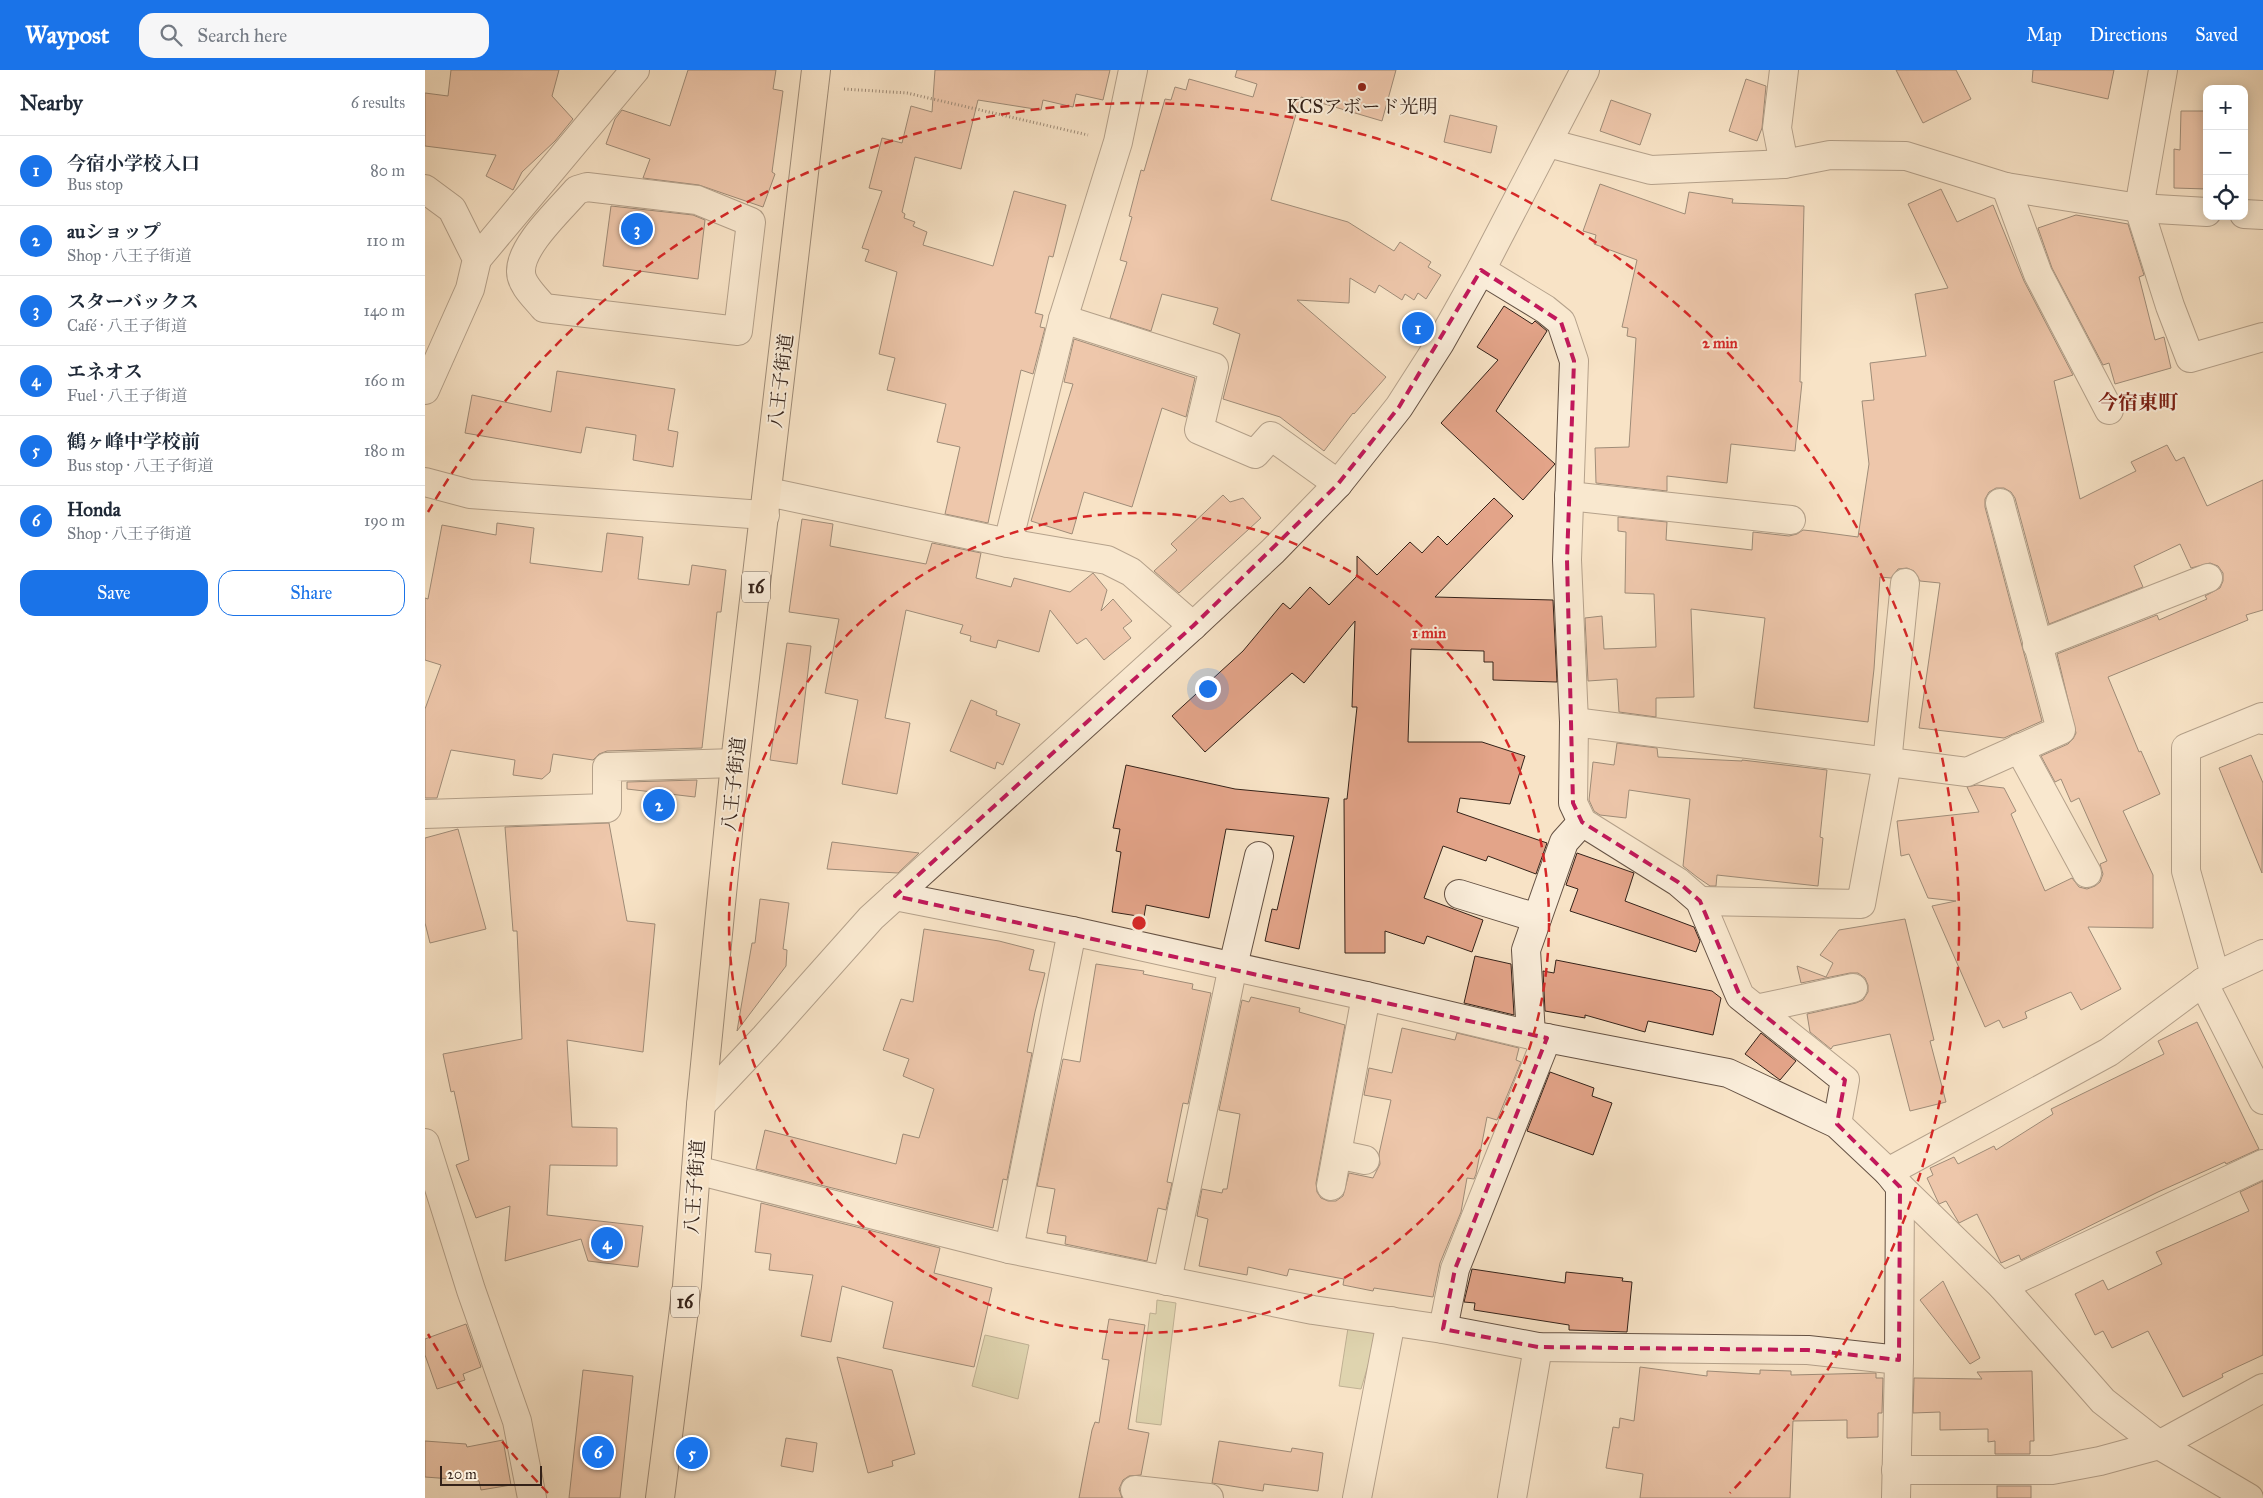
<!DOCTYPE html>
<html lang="en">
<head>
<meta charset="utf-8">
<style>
	body { margin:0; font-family:"IM FELL Great Primer","Noto Serif JP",serif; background:#f6f6f7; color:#1f2937 }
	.controls { position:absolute; right:15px; top:15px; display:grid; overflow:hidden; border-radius:10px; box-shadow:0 2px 12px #0003 }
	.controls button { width:45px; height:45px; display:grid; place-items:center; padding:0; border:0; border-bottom:1px solid #e0e1e3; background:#fff; color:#1f2937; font:25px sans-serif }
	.scale { position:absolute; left:15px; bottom:12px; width:102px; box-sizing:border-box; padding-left:5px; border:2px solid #342219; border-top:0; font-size:14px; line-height:18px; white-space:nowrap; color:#342219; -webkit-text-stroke:4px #faedda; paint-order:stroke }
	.you { position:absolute; left:782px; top:618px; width:18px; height:18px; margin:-12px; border:4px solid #fff; border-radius:50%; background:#1a73e8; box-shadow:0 0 0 8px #1a73e833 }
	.badge { display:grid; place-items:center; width:32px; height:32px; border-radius:50%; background:#1a73e8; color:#fff; font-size:16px; font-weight:700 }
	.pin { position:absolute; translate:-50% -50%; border:2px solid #fff; box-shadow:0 1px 5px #0006 }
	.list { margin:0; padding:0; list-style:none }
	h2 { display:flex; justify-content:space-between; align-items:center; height:65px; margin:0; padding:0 20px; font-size:21px }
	h2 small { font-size:16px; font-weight:400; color:#747a83 }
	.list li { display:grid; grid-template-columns:32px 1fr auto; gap:15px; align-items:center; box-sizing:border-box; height:70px; padding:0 20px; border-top:1px solid #e0e1e3 }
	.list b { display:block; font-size:19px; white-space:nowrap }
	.list p { margin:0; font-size:16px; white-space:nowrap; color:#747a83 }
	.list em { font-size:16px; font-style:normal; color:#747a83 }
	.actions { display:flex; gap:10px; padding:15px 20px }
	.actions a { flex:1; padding:11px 0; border:1px solid #1a73e8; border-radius:15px; text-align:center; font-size:18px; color:#1a73e8 }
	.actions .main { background:#1a73e8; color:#fff }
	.icon { flex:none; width:28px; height:28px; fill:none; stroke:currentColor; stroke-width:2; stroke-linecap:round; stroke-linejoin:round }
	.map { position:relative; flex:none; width:1838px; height:1428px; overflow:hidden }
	header { display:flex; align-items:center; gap:30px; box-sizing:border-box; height:70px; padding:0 25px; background:#1a73e8; color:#fff }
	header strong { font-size:24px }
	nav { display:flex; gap:28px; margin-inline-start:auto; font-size:18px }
	.search { width:350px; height:45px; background:#f6f6f7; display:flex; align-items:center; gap:12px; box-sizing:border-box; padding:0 18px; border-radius:15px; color:#747a83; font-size:19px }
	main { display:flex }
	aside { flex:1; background:#fff }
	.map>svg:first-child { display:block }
</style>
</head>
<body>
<header>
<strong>Waypost</strong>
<div class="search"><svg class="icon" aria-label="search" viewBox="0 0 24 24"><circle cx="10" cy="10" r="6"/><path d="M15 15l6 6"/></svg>Search here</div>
<nav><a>Map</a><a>Directions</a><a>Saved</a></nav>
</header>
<main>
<aside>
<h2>Nearby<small>6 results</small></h2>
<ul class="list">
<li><span class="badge">1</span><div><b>今宿小学校入口</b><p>Bus stop</p></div><em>80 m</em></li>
<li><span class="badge">2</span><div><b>auショップ</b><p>Shop · 八王子街道</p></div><em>110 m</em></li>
<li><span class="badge">3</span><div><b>スターバックス</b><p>Café · 八王子街道</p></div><em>140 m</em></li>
<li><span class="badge">4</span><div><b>エネオス</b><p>Fuel · 八王子街道</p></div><em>160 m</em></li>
<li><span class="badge">5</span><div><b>鶴ヶ峰中学校前</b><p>Bus stop · 八王子街道</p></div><em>180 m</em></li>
<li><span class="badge">6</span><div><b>Honda</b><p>Shop · 八王子街道</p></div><em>190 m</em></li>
</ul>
<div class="actions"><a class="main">Save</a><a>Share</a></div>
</aside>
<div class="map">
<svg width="1838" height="1428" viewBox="0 0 1838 1428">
	<rect width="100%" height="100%" fill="#f8e3c6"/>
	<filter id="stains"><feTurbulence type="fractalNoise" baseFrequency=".004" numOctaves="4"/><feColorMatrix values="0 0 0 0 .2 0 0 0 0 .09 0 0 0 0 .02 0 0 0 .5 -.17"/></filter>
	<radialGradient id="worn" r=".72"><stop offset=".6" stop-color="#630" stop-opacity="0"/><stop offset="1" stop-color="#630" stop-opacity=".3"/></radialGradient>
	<g fill="#c2c292" stroke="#7b7256">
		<path d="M732 1230 751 1233 736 1355 711 1352 725 1243 731 1244Z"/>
		<path d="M923 1258 953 1262 936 1319 914 1316Z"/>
		<path d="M560 1265 604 1275 593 1329 547 1316Z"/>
	</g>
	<g fill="#e3a489" stroke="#342219">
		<path d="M26 0H134L127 26 148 49 130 71 97 102 88 120 61 106 71 85 0 76V23L23 26Z"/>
		<path d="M263 0H351L348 19 358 21 347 102 350 104 338 137 274 115 218 108 225 89 181 74 190 49 197 40 245 56Z"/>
		<path d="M510 0H685L678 30 651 24 648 37 618 30 616 40 553 30 536 99 490 87 477 142 480 144 479 148 490 152 488 156 502 162 498 175 568 196 589 121 641 135 628 187 624 186 610 243 618 245 615 257 620 258 608 304 596 300 563 453 520 444 535 377 512 372 521 334 462 320 470 288 454 284 472 202 440 191 444 180 437 178 457 121 444 118 457 68 477 73 486 36 507 42Z"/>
		<path d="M812 0H971L957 51 876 27 846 130 923 152 969 181 975 172 1006 192 1003 197 1016 205 1001 229 993 223 989 230 980 224 977 230 954 215 950 223 925 208 924 233 872 230 961 307 929 344 928 343 899 381 855 347 798 329 815 264 788 254 793 238 737 224 726 261 685 248 702 192 695 190 707 147 704 146 716 100 719 101 740 29 746 30 750 17 761 20 764 9 828 27 832 14 810 7Z"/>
		<path d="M1471 0H1531L1546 29 1498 53Z"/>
		<path d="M1608 0H1689L1683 29 1607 12Z"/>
		<path d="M1321 9 1341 16 1337 58 1332 71 1304 61Z"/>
		<path d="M1186 30 1226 44 1215 75 1175 61Z"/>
		<path d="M1756 41H1782V119L1749 118V79L1755 80Z"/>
		<path d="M1025 45 1072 56 1066 83 1019 72Z"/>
		<path d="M1175 114 1260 144 1264 122 1308 129 1307 133 1379 136 1375 312H1377L1370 381 1306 374 1302 413 1242 406V421L1171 413 1170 378 1204 377 1211 268 1202 266 1203 258 1197 257 1212 190 1169 174 1171 165 1158 161Z"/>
		<path d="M1516 119 1532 152 1568 135 1599 211 1648 305 1629 311 1655 429 1711 401 1706 392 1742 375 1751 391 1759 387 1782 436 1838 410V540L1821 545 1823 550 1683 607 1714 682 1716 681 1735 724 1698 741 1728 805V858L1663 857 1696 919 1656 940 1646 922 1600 942 1602 948 1578 958 1574 950 1560 957 1507 836 1531 831 1503 828 1484 784 1476 786 1472 751 1554 742 1542 717 1552 715 1579 718 1591 741 1586 744 1620 821 1647 808 1654 817 1662 819 1670 816 1675 812 1678 804 1675 794 1682 791 1654 728 1646 732 1636 709 1630 712 1616 686 1643 674 1648 669 1651 663 1632 584 1732 545 1734 550 1782 529 1780 526 1795 518 1798 511V503L1793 496 1785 493 1766 498 1755 474 1709 496 1718 517 1624 554 1590 428 1586 422 1579 418H1571L1564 422 1560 429V437L1617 651 1579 668 1494 658 1515 513 1495 511 1489 501 1482 498 1473 499 1466 508 1455 507 1449 599 1443 652 1329 638 1340 548 1266 539 1269 627 1231 628V647L1194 642 1192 609 1163 611 1160 548 1177 546 1179 579 1231 577 1229 524 1200 523 1201 462 1193 461V447L1242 452 1241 470 1327 480 1328 462 1364 466 1372 464 1378 460 1388 461 1433 467 1444 394 1437 331 1449 330 1445 293 1501 286 1490 224 1523 218 1483 134Z"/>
		<path d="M186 136 268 145 280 150 273 209 178 196Z"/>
		<path d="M1651 145 1703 154 1719 205 1714 207 1730 270 1739 267 1746 298 1690 314 1684 293 1678 295 1627 198 1613 158Z"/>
		<path d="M1079 236 1107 254 1110 251 1122 261 1071 341 1130 394 1098 430 1016 353 1073 290 1052 277Z"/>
		<path d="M649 269 770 308 761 347 737 338 707 437 659 422 647 464 606 451 648 314 639 312Z"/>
		<path d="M132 301 250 319 243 360 253 362 248 397 208 390 211 365 161 357 156 383 40 363 47 325 126 342Z"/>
		<path d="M798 425 805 432 818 428 836 448 754 523 729 501 752 480 746 474Z"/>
		<path d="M1069 428 1088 446 1010 527 1128 530 1132 612 1068 610V592H1059V581L986 579 983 672H1057L1100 686 1085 734 1035 728 1032 742 1122 773 1111 804 1063 786 1061 791 1018 776 999 828 1058 850 1047 882 1002 866 999 874 960 861V883H920L919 729H922L932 637H927L930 551 879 613 867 603 780 682 747 646 818 581 858 533 865 539 885 517 904 535 932 506V486L952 505 985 472 997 483 1013 466 1022 475Z"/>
		<path d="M377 449 408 454 405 476 501 494 507 473 556 483 551 508 586 517 589 508 645 522 668 503 682 520 676 541 688 529 707 551 698 558 706 568 679 590 661 568 652 574 625 540 614 582 573 570 571 578 545 571 546 566 535 563 538 555 481 540 460 648 485 653 472 724 417 714 433 630 400 623 414 549 364 542Z"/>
		<path d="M72 453 109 458 105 493 177 502 182 463 218 467 213 509 264 515 267 495 301 500 296 542H292L277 678 182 681 174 684 168 690 128 684 125 702 117 709 88 705 90 690 26 680 12 728H0V639L16 595 0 590V528L3 529 17 455 71 465Z"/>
		<path d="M362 573 386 576 372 694 345 690Z"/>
		<path d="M546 630 572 641 571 645 595 654 578 695 572 692 570 699 525 681Z"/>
		<path d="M1192 673 1232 678 1233 687 1317 691V690L1402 700 1395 767 1398 768 1393 816 1292 805 1291 816H1285L1272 807 1258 796 1265 729 1204 720 1201 748 1175 745 1169 741 1164 730 1168 692 1189 695Z"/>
		<path d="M1826 685 1838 713 1837 803 1794 698Z"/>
		<path d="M701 695 810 719 904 728 874 879 840 871 847 839 852 840 869 766 801 759 784 848 721 835 719 847 687 842 696 782 691 781 695 759 688 758Z"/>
		<path d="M272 710 270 727 202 719V712Z"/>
		<path d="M184 753 202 851 230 854 218 982 142 970 147 1057 192 1058V1096L125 1095 122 1145 218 1156 213 1197 163 1191 156 1169 80 1191 85 1136 51 1148 31 1095 44 1090 29 1021 26 1022 18 984 97 969 92 861H88L80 757Z"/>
		<path d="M33 759 61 859 5 873 0 853V768Z"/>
		<path d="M407 772 494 783 473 803 402 799Z"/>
		<path d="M1152 783 1209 803 1200 831 1269 857 1275 871 1271 882 1145 841 1153 819 1141 815Z"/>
		<path d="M335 829 364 833 358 879 362 880 361 896 312 961 327 873H330Z"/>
		<path d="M1480 849 1509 970 1505 971 1521 1032 1485 1041 1465 964 1408 976 1406 979 1385 962 1382 944 1431 933 1438 930 1443 922V915L1440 908 1433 903H1425L1376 913 1372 896 1401 907 1408 893 1395 885 1414 860Z"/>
		<path d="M499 859 574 871 609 880 604 900 620 903 610 942 602 982 607 983 582 1110 578 1109 568 1158 331 1099 340 1060 471 1094 478 1064 494 1068 509 1019 478 1006 484 989 458 980 476 929 488 932Z"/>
		<path d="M1050 886 1086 894 1089 945 1039 933Z"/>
		<path d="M1131 890 1287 921 1296 928 1288 965 1223 951 1220 962 1160 945V948L1120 941 1118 901 1129 903Z"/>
		<path d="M671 894 719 901 718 904 768 914 767 919 786 923 763 1034 758 1033 742 1112 747 1113 741 1140 733 1138 722 1191 640 1174 641 1166 622 1163 630 1119 612 1116 638 989 655 992Z"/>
		<path d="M826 927 875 938 874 942 920 955 891 1113 892 1122 896 1128 903 1131H911L918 1126 924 1103 948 1108 955 1094 954 1084 966 1030 939 1025 944 998 967 1003 977 958 1030 970 1032 963 1094 978 1091 990 1096 992 1072 1050 1062 1047 1051 1104 1049 1109 1042 1108 1036 1142 1015 1193 1008 1227 949 1218 948 1221 918 1215 919 1209 864 1199 862 1206 823 1197 822 1205 774 1196 783 1149 772 1146 777 1119 797 1123 798 1119H802L815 1044 794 1040 817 930 824 932Z"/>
		<path d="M1772 952 1834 1079 1801 1094 1800 1092 1733 1122 1596 1190 1594 1185 1576 1193 1552 1144 1534 1153 1521 1131 1514 1134 1502 1108 1508 1105 1505 1098 1529 1087 1533 1094 1569 1076 1571 1080 1628 1044 1626 1039 1739 984 1733 971Z"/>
		<path d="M1336 963 1371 991 1355 1010 1320 984Z"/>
		<path d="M1125 1002 1169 1018 1167 1026 1187 1033 1168 1085 1102 1061Z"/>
		<path d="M1838 1111V1285L1797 1304 1798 1307 1758 1327 1723 1261 1687 1278 1678 1261 1670 1265 1650 1224 1678 1210 1683 1220 1737 1194 1731 1182 1824 1141 1815 1122Z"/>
		<path d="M336 1133 515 1178 509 1203 567 1218 549 1297 458 1278 468 1232 417 1216 406 1272 376 1266 388 1205 344 1200 346 1184 330 1182Z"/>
		<path d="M1047 1199 1140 1213 1141 1202 1198 1208 1197 1211 1207 1212 1202 1262 1144 1260V1255L1049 1240 1050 1233 1039 1232Z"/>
		<path d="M1518 1211 1555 1288 1545 1294 1495 1230Z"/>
		<path d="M684 1249 720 1255 703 1359 724 1363 716 1405 704 1406 698 1410 694 1419 697 1428H654L667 1360 670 1352 674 1353 684 1290 677 1289Z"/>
		<path d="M41 1254 56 1297 38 1304 40 1310 12 1319 0 1285V1269Z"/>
		<path d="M412 1287 467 1300 490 1384 467 1391 468 1396 443 1403Z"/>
		<path d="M1215 1297 1282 1306V1301L1335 1304V1300L1366 1301V1305L1451 1303V1308H1458L1457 1343H1453V1367L1422 1368V1350L1368 1351 1365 1428H1215L1218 1404 1181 1398 1188 1357 1194 1358 1195 1348 1209 1351Z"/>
		<path d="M158 1300 208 1306 195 1428H144Z"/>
		<path d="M1607 1301 1609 1371H1605V1384H1570V1371L1563 1372V1359L1515 1360V1342L1488 1343 1489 1308 1557 1309 1552 1302Z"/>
		<path d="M361 1368 392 1373 388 1402 356 1396Z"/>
		<path d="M78 1370 86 1415 56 1420 54 1411 0 1407V1371L41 1374 42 1377Z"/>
		<path d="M794 1371 866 1382 867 1378 898 1383 893 1421 839 1414 838 1421 787 1413Z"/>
		<rect x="1572" y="1416" width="34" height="12"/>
	</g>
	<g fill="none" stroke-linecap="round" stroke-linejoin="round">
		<g stroke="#655244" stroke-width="30">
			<g id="minor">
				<path d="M1738 0 1714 138 1745 236 1765 288 1838 267"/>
				<path d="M1123 73 1226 100 1359 94 1405 85 1481 86 1581 117 1714 138 1782 142"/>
				<path d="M1359 94 1352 58 1359 0"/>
				<path d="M162 117 272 130 326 152 313 261 119 238C112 229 96 215 96 202 95 176 135 140 152 120Z"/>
				<path d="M1581 117 1613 204 1684 340"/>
				<path d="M0 119 27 139 52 189 45 219 0 320"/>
				<path d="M1819 144 1838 145"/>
				<path d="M52 189 210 0"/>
				<path d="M1056 200 1120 239 1136 252 1149 291 1142 490 1149 652 1148 733 1157 752 1253 812 1275 831 1315 926 1420 1010 1412 1054"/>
				<path d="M638 249 789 297 774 360 830 384 846 366 913 414"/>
				<path d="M0 412 45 424 340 445"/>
				<path d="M343 422 583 473 682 490 706 502 768 556"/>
				<path d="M1144 426 1366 450"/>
				<path d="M583 473 638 249 693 72 708 0"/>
				<path d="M1612 575 1783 508"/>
				<path d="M1149 652 1542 702 1636 660 1575 433"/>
				<path d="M1594 678 1662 803"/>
				<path d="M0 744 182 738V697L310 693"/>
				<path d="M1034 824 1112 848"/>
				<path d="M470 826 647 861 941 926 1106 965 1303 1003 1412 1054 1463 1102 1475 1117 1577 1216 1678 1331 1734 1375 1824 1428"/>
				<path d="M1275 831 1436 834 1462 693 1480 513"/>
				<path d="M1790 905 1761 801V678L1837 647 1838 650"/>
				<path d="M1778 912 1838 1030"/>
				<path d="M1331 939 1428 918"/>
				<path d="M1106 965 1101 880 1139 772 1157 752"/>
				<path d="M276 1035 340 967 446 848 768 556 848 481 913 414 974 337 1015 273 1056 200 1160 0"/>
				<path d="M0 1073 46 1220 92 1351 107 1428"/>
				<path d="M912 1084 940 1090"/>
				<path d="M271 1100 584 1179 888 1240 1018 1259 1113 1277 1383 1280 1474 1290"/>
				<path d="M1463 1102 1684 982 1778 912 1838 884"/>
				<path d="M906 1116 941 926"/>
				<path d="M584 1179 647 861"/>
				<path d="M742 1211 808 896 834 786"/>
				<path d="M1577 1216 1838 1094"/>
				<path d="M1018 1259 1030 1199 1122 968"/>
				<path d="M1471 1400H1627L1675 1391 1734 1375 1838 1318"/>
				<path d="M710 1420 784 1428"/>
				<path d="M932 1428 966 1251"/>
				<path d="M1087 1428 1113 1277"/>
				<path d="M1471 1428 1474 1290 1475 1117"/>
			</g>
		</g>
		<g stroke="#342219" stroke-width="30">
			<path id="highway" d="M235 1428 262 1216 276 1035 310 693 391 0"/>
		</g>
		<path stroke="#342219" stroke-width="3" stroke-dasharray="1 2.5" stroke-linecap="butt" d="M419 19 482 23 663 65"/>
		<use href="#minor" stroke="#faedda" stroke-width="28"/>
		<use href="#highway" stroke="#f8e3c6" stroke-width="28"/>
	</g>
	<path d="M0 0H1838V1428H0ZM1056 200 1136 252 1149 291 1142 490 1148 733 1157 752 1253 812 1275 831 1315 926 1420 1010 1412 1054 1475 1117 1474 1290 1383 1280 1113 1277 1018 1259 1030 1199 1122 968 470 826 768 556 913 414 974 337Z" fill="#f8e3c6" fill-opacity=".55" fill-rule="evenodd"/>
	<path fill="none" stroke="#c2185b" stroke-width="4" stroke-dasharray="10 6" stroke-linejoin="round" d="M1056 200 1136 252 1149 291 1142 490 1148 733 1157 752 1253 812 1275 831 1315 926 1420 1010 1412 1054 1475 1117 1474 1290 1383 1280 1113 1277 1018 1259 1030 1199 1122 968 470 826 768 556 913 414 974 337Z"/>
	<g fill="none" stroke="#d62828" stroke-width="2.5" stroke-dasharray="9 6">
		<circle cx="714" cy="853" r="410"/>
		<path d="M123 1423A821 821 0 0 1 3 1264M3 442A821 821 0 1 1 1305 1423"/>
	</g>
	<circle fill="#8f2418" stroke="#faedda" stroke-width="2" cx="937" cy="17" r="5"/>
	<g text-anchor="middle" stroke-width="4" stroke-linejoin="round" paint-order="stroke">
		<g fill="#faedda" stroke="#6f5f53" stroke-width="1">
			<rect x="317" y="501.5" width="28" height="31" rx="4"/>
			<rect x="246" y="1216.5" width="28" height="31" rx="4"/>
		</g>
		<g font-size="18" font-weight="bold" fill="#342219">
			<text x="331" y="523">16</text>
			<text x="260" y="1238">16</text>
		</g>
		<g font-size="19" fill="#342219" stroke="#faedda">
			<text x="937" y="43">KCSアボード光明</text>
		</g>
		<g font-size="19" fill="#342219" stroke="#faedda">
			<text transform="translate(355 311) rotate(-83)" y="7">八王子街道</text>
			<text transform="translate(308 714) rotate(-84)" y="7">八王子街道</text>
			<text transform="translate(269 1117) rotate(-86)" y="7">八王子街道</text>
		</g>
		<g font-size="20" font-weight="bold" fill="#7a1f14" stroke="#faedda">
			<text x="1713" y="339">今宿東町</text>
		</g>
	</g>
	<circle cx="714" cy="853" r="8" fill="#d62828" stroke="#faedda" stroke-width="2.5"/>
	<g font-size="15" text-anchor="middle" font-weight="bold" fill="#d62828" stroke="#faedda" stroke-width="4" stroke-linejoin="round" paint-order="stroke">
		<text x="1295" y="278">2 min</text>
		<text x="1004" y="568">1 min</text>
	</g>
	<rect width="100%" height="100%" filter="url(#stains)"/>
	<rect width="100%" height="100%" fill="url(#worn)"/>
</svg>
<div class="controls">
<button>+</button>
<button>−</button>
<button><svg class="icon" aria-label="locate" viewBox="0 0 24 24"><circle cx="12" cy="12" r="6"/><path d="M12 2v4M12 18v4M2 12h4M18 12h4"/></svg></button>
</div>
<div class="scale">20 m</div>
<div class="you"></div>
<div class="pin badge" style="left:993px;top:258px">1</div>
<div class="pin badge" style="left:234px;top:735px">2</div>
<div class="pin badge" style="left:212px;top:159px">3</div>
<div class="pin badge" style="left:182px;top:1173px">4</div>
<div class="pin badge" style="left:267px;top:1383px">5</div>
<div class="pin badge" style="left:173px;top:1382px">6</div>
</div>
</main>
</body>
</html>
